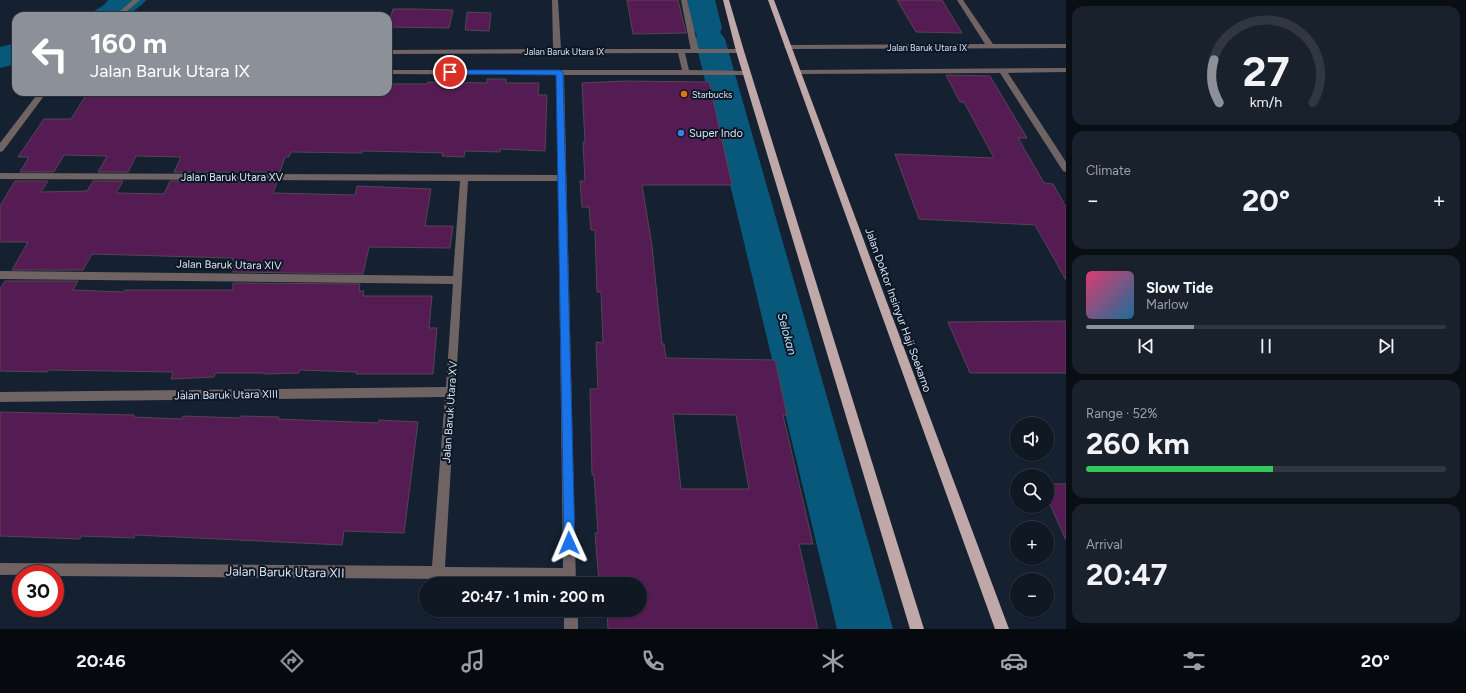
<!DOCTYPE html>
<html lang="en">
<head>
<meta charset="utf-8">
<style>
  body { margin:0; font-family:Figtree,sans-serif; background:#19212c; color:#f1f3f6; height:100vh; display:flex; flex-direction:column; font-size:15px; white-space:nowrap }
  * { box-sizing:border-box; margin:0 }
  p { font-size:13px; color:#9ca0a6 }
  .icon { flex:none; width:22px; height:22px; fill:none; stroke:currentColor; stroke-width:2; stroke-linecap:round; stroke-linejoin:round }
  .map { position:relative; flex:1; overflow:hidden }
  .side { display:flex; flex-direction:column; gap:6px; padding:6px; background:#090d14; width:400px }
  .side>* { flex:none }
  .guide { position:absolute; left:12px; top:12px; width:380px; height:84px; border-radius:12px; box-shadow:0 1px 3px #0004,0 0 0 1px #303741; background:#8c9099; color:#fff; overflow:hidden }
  .controls { position:absolute; left:1010px; top:417px; display:grid; gap:8px }
  .controls a { display:grid; place-items:center; width:44px; height:44px; border-radius:50%; background:#101824; box-shadow:0 1px 3px #0004,0 0 0 1px #303741; font-size:20px }
  .speed { position:absolute; left:12px; top:565px; display:flex; gap:8px; font-size:20px; font-weight:700; text-align:center }
  .speed>* { display:grid; place-content:center; width:52px; height:52px; border-radius:50%; background:#101824; box-shadow:0 1px 3px #0004,0 0 0 1px #303741; line-height:1 }
  .speed .limit { border:6px solid #d22; background:#fff; color:#111 }
  .pin { position:absolute; display:grid; place-items:center; width:34px; height:34px; color:#fff; margin:-17px; border:2px solid #fff; border-radius:50%; box-shadow:0 1px 4px #0007 }
  .me { position:absolute; width:44px; margin:-22px; rotate:359deg; stroke-linejoin:round; filter:drop-shadow(0 0 3px #0008) }
  .turn { display:flex; align-items:center; gap:14px; height:84px; padding:0 12px; font-size:18px }
  .turn .icon { width:52px; height:52px; stroke-width:2.5 }
  .turn b { display:block; font-size:28px; line-height:34px }
  .big { font-size:30px; font-weight:700; line-height:1.1 }
  .side .card { flex:1; display:flex; flex-direction:column; justify-content:center; gap:6px; min-width:0; padding:0 14px; border-radius:12px; background:#19212c }
  .side .dial { align-items:center; gap:0 }
  .dial svg { height:104px; overflow:visible; fill:none; stroke:#303741; stroke-width:7; stroke-linecap:round; text-anchor:middle }
  .dial text { fill:#f1f3f6; stroke:none }
  .song { display:flex; align-items:center; gap:12px }
  .cover { width:48px; height:48px; border-radius:6px; background:linear-gradient(135deg,hsl(340 70% 55%),hsl(200 70% 35%)) }
  .played { height:4px; border-radius:2px; background:linear-gradient(90deg,#8c9099 30%,#303741 30%) }
  .keys { display:flex; justify-content:space-around; direction:ltr }
  .heat { display:flex; justify-content:space-between; align-items:center; font-size:22px; direction:ltr }
  .charge { height:6px; border-radius:3px; background:linear-gradient(90deg,#34c759 52%,#303741 0) }
  .trip { position:absolute; left:419px; top:577px; width:228px; height:40px; border-radius:20px; background:#101824; box-shadow:0 1px 3px #0004,0 0 0 1px #303741; font-weight:700; line-height:40px; text-align:center }
  .dock { display:flex; height:64px; justify-content:space-around; align-items:center; background:#060a0e; color:#9ca0a6 }
  .dock .icon { width:28px; height:28px }
  .dock .current { color:#8c9099 }
  .dock b { font-size:18px; color:#f1f3f6 }
  main { display:flex; flex:1; min-height:0 }
  .map>svg:first-child { display:block }
</style>
</head>
<body>
<main>
<div class="map">
<svg width="1066" height="629" viewBox="0 0 1066 629">
  <rect width="100%" height="100%" fill="#152030"/>
  <g fill="none" stroke-linecap="round" stroke-linejoin="round">
    <g fill="#08587b" fill-rule="evenodd">
      <path d="M 108,0 L 146,0 C 141,7 134,9 129,16 L 90,16 C 95,8 103,8 108,0 Z"/>
      <polygon points="685,0 715,0 722,28 720,32 725,39 893,629 837,629 695,39 697,35 692,28"/>
      <polygon points="16,43 16,64 0,68 0,47"/>
    </g>
  </g>
  <g fill="#541c53" stroke="#564454" fill-rule="evenodd">
    <polygon points="627,0 678,0 686,33 633,34"/>
    <polygon points="897,0 942,0 962,33 916,32"/>
    <polygon points="393,9 414,9 453,10 449,28 388,27"/>
    <polygon points="467,12 491,13 489,31 465,30"/>
    <polygon points="946,75 990,76 1027,138 1018,138 1044,183 1053,184 1066,207 1066,280 1035,225 919,219 895,154 994,158 964,102 960,102"/>
    <polygon points="487,79 506,79 506,83 539,83 538,95 547,95 545,151 500,149 500,152 465,151 464,157 442,156 443,153 411,152 362,151 362,153 291,152 289,157 285,157 280,172 174,172 181,157 136,156 128,172 98,172 107,156 64,155 54,172 20,172 29,157 18,157 44,119 71,119 88,92 388,92 389,84 427,84 428,82 487,83"/>
    <path d="M 625,81 L 709,82 L 732,185 L 642,185 L 652,246 L 662,344 L 664,344 L 666,358 L 775,360 L 787,415 L 783,415 L 813,544 L 799,544 L 818,629 L 608,629 L 607,610 L 640,610 L 640,584 L 606,584 L 606,582 L 599,582 L 595,533 L 598,533 L 594,475 L 592,475 L 590,389 L 598,389 L 596,342 L 603,343 L 601,292 L 597,292 L 595,230 L 591,230 L 589,207 L 582,207 L 580,181 L 585,181 L 583,142 L 585,142 L 582,83 ZM 673,414 L 736,415 L 749,489 L 681,489 Z"/>
    <polygon points="15,181 48,181 41,192 87,191 93,181 123,181 116,193 164,194 170,181 277,182 273,193 355,195 357,186 431,189 425,226 453,226 450,248 369,247 363,274 233,272 233,258 92,254 83,270 12,270 28,242 0,242 0,206"/>
    <polygon points="5,281 78,281 73,290 124,292 125,290 233,290 233,283 360,284 359,291 364,291 363,296 432,296 429,328 437,328 433,374 356,374 357,372 300,370 299,373 264,374 264,373 215,373 214,377 171,379 173,372 48,370 47,372 0,371 0,289"/>
    <polygon points="1066,321 1066,373 970,373 948,322"/>
    <polygon points="0,412 134,415 133,417 182,419 183,416 240,418 241,416 279,417 278,419 379,423 379,420 418,422 404,533 344,531 342,545 135,535 134,538 81,536 80,539 0,536"/>
    <polygon points="1047,484 1066,484 1066,540 1047,498"/>
  </g>
  <g fill="none" stroke-linecap="round" stroke-linejoin="round">
    <polygon fill="#6f6363" fill-rule="evenodd" points="681,0 687,0 699,51 698,53 692,53 691,51"/>
    <g fill="#6f6363" fill-rule="evenodd">
      <polygon points="133,0 140,0 121,16 114,16"/>
      <path d="M 552,0 L 558,0 L 561,49 L 740,49 L 744,51 L 743,53 L 685,53 L 689,70 L 746,71 L 750,73 L 746,75 L 564,75 L 576,584 L 564,584 L 564,580 L 55,576 L 55,574 L 0,575 L 0,563 L 432,566 L 445,397 L 0,402 L 0,392 L 446,387 L 453,284 L 0,279 L 0,271 L 453,276 L 460,181 L 0,179 L 0,173 L 558,175 L 556,75 L 388,74 L 388,70 L 682,70 L 678,53 L 388,54 L 388,50 L 553,49 ZM 468,181 L 558,181 L 563,568 L 445,567 Z"/>
      <polygon points="957,0 963,0 993,44 1066,44 1066,48 788,49 784,47 788,45 985,44"/>
      <polygon points="1066,68 1066,72 1008,73 1066,162 1066,172 1063,171 1000,73 797,74 793,72 797,70"/>
      <polygon points="39,92 47,92 3,151 0,152 0,143"/>
      <rect x="564" y="610" width="14" height="19"/>
    </g>
    <g fill="#c0a7a8" fill-rule="evenodd">
      <polygon points="723,0 729,0 744,51 924,629 910,629 736,51"/>
      <polygon points="768,0 774,0 1009,629 995,629"/>
    </g>
  </g>
  <polygon fill="#1a73e8" stroke="#114b97" points="450,70 560,70 563,72 575,543 573,547 569,548 565,547 564,543 556,75 448,74 447,72"/>
  <circle fill="#e8710a" stroke="#0c1726" stroke-width="1.5" cx="684" cy="94" r="4"/>
  <circle fill="#3f7fe0" stroke="#0c1726" stroke-width="1.5" cx="681" cy="133" r="4"/>
  <g text-anchor="middle" dominant-baseline="central" stroke-width="4" stroke-linejoin="round" paint-order="stroke">
    <g font-size="9" fill="#dae2ed" stroke="#0c1726">
      <text x="927" y="47">Jalan Baruk Utara IX</text>
      <text x="564" y="51">Jalan Baruk Utara IX</text>
    </g>
    <g font-size="9" fill="#dae2ed" stroke="#0c1726" text-anchor="start">
      <text x="692" y="94">Starbucks</text>
    </g>
    <g font-size="11" fill="#dae2ed" stroke="#0c1726" text-anchor="start">
      <text x="689" y="133">Super Indo</text>
    </g>
    <g font-size="11" fill="#dae2ed" stroke="#0c1726">
      <text x="232" y="177">Jalan Baruk Utara XV</text>
      <text transform="translate(229 265) rotate(1)">Jalan Baruk Utara XIV</text>
      <text transform="translate(898 310) rotate(70)">Jalan Doktor Insinyur Haji Soekarno</text>
      <text transform="translate(226 395) rotate(-1)">Jalan Baruk Utara XIII</text>
      <text transform="translate(450 412) rotate(-86)">Jalan Baruk Utara XV</text>
    </g>
    <g font-size="12" font-style="italic" fill="#b8e2fc" stroke="#0c1726">
      <text transform="translate(787 334) rotate(75)">Selokan</text>
    </g>
    <g font-size="13" fill="#dae2ed" stroke="#0c1726">
      <text transform="translate(285 572) rotate(1)">Jalan Baruk Utara XII</text>
    </g>
  </g>
</svg>
<div class="controls">
<a><svg class="icon" aria-label="sound" viewBox="0 0 24 24"><path d="M4 9h4l5-4v14l-5-4H4zM17 9q2 3 0 6"/></svg></a>
<a><svg class="icon" aria-label="search" viewBox="0 0 24 24"><circle cx="10" cy="10" r="6"/><path d="M15 15l6 6"/></svg></a>
<a>+</a>
<a>−</a>
</div>
<div class="speed"><div class="limit">30</div></div>
<div class="pin" style="left:450px;top:72px;background:#d93025"><svg class="icon" aria-label="arrive" viewBox="0 0 24 24"><path d="M6 21V4h12l-3 4 3 4H6"/></svg></div>
<svg class="me" style="left:569px;top:543px" viewBox="-20 -20 40 40"><path d="M0-17L14 15 0 8-14 15z" fill="#1a73e8" stroke="#fff" stroke-width="4"/></svg>
<div class="trip">20:47 · 1 min · 200 m</div>
<div class="guide">
<div class="turn"><svg class="icon" aria-label="left" viewBox="0 0 24 24"><path d="M17 20v-9H6M10 6l-5 5 5 5"/></svg><div><b>160 m</b>Jalan Baruk Utara IX</div></div>
</div>
</div>
<section class="side">
<div class="card dial"><svg viewBox="0 0 100 80">
<path d="M14 69A42 42 0 1 1 86 69"/>
<path d="M14 69A42 42 0 0 1 10 36" stroke="#8c9099"/>
<text x="50" y="56" font-size="32" font-weight="700">27</text>
<text x="50" y="72" font-size="11">km/h</text>
</svg></div>
<div class="card"><p>Climate</p>
<div class="heat"><a>−</a><b class="big">20°</b><a>+</a></div>
</div>
<div class="card">
<div class="song"><i class="cover"></i><div><b>Slow Tide</b><p>Marlow</p></div></div>
<div class="played"></div>
<div class="keys"><svg class="icon" aria-label="previous" viewBox="0 0 24 24"><path d="M18 5L8 12l10 7zM5 5v14"/></svg><svg class="icon" aria-label="pause" viewBox="0 0 24 24"><path d="M8 5v14M16 5v14"/></svg><svg class="icon" aria-label="next" viewBox="0 0 24 24"><path d="M6 5l10 7-10 7zM19 5v14"/></svg></div>
</div>
<div class="card"><p>Range · 52%</p><b class="big">260 km</b><div class="charge"></div></div>
<div class="card"><p>Arrival</p><b class="big">20:47</b></div>
</section>
</main>
<nav class="dock">
<b>20:46</b>
<svg class="icon current" aria-label="directions" viewBox="0 0 24 24"><path d="M12 3l9 9-9 9-9-9zM9 14v-3h6M13 9l2 2-2 2"/></svg>
<svg class="icon" aria-label="music" viewBox="0 0 24 24"><path d="M9 18V5l10-2v13"/><circle cx="6" cy="18" r="3"/><circle cx="16" cy="16" r="3"/></svg>
<svg class="icon" aria-label="phone" viewBox="0 0 24 24"><path d="M5 4h4l2 5-3 2q2 4 5 5l2-3 5 2v4C11 20 4 13 5 4z"/></svg>
<svg class="icon" aria-label="climate" viewBox="0 0 24 24"><path d="M12 3v18M4 7l16 10M4 17L20 7"/></svg>
<svg class="icon" aria-label="car" viewBox="0 0 24 24"><path d="M5 17H2v-5l4-1 3-4h7l3 4 3 1v5h-3M9 17h6M6 11h13"/><circle cx="7" cy="17" r="2"/><circle cx="17" cy="17" r="2"/></svg>
<svg class="icon" aria-label="filters" viewBox="0 0 24 24"><path d="M4 7h16M4 17h16"/><circle cx="9" cy="7" r="2"/><circle cx="15" cy="17" r="2"/></svg>
<b>20°</b>
</nav>
</body>
</html>
